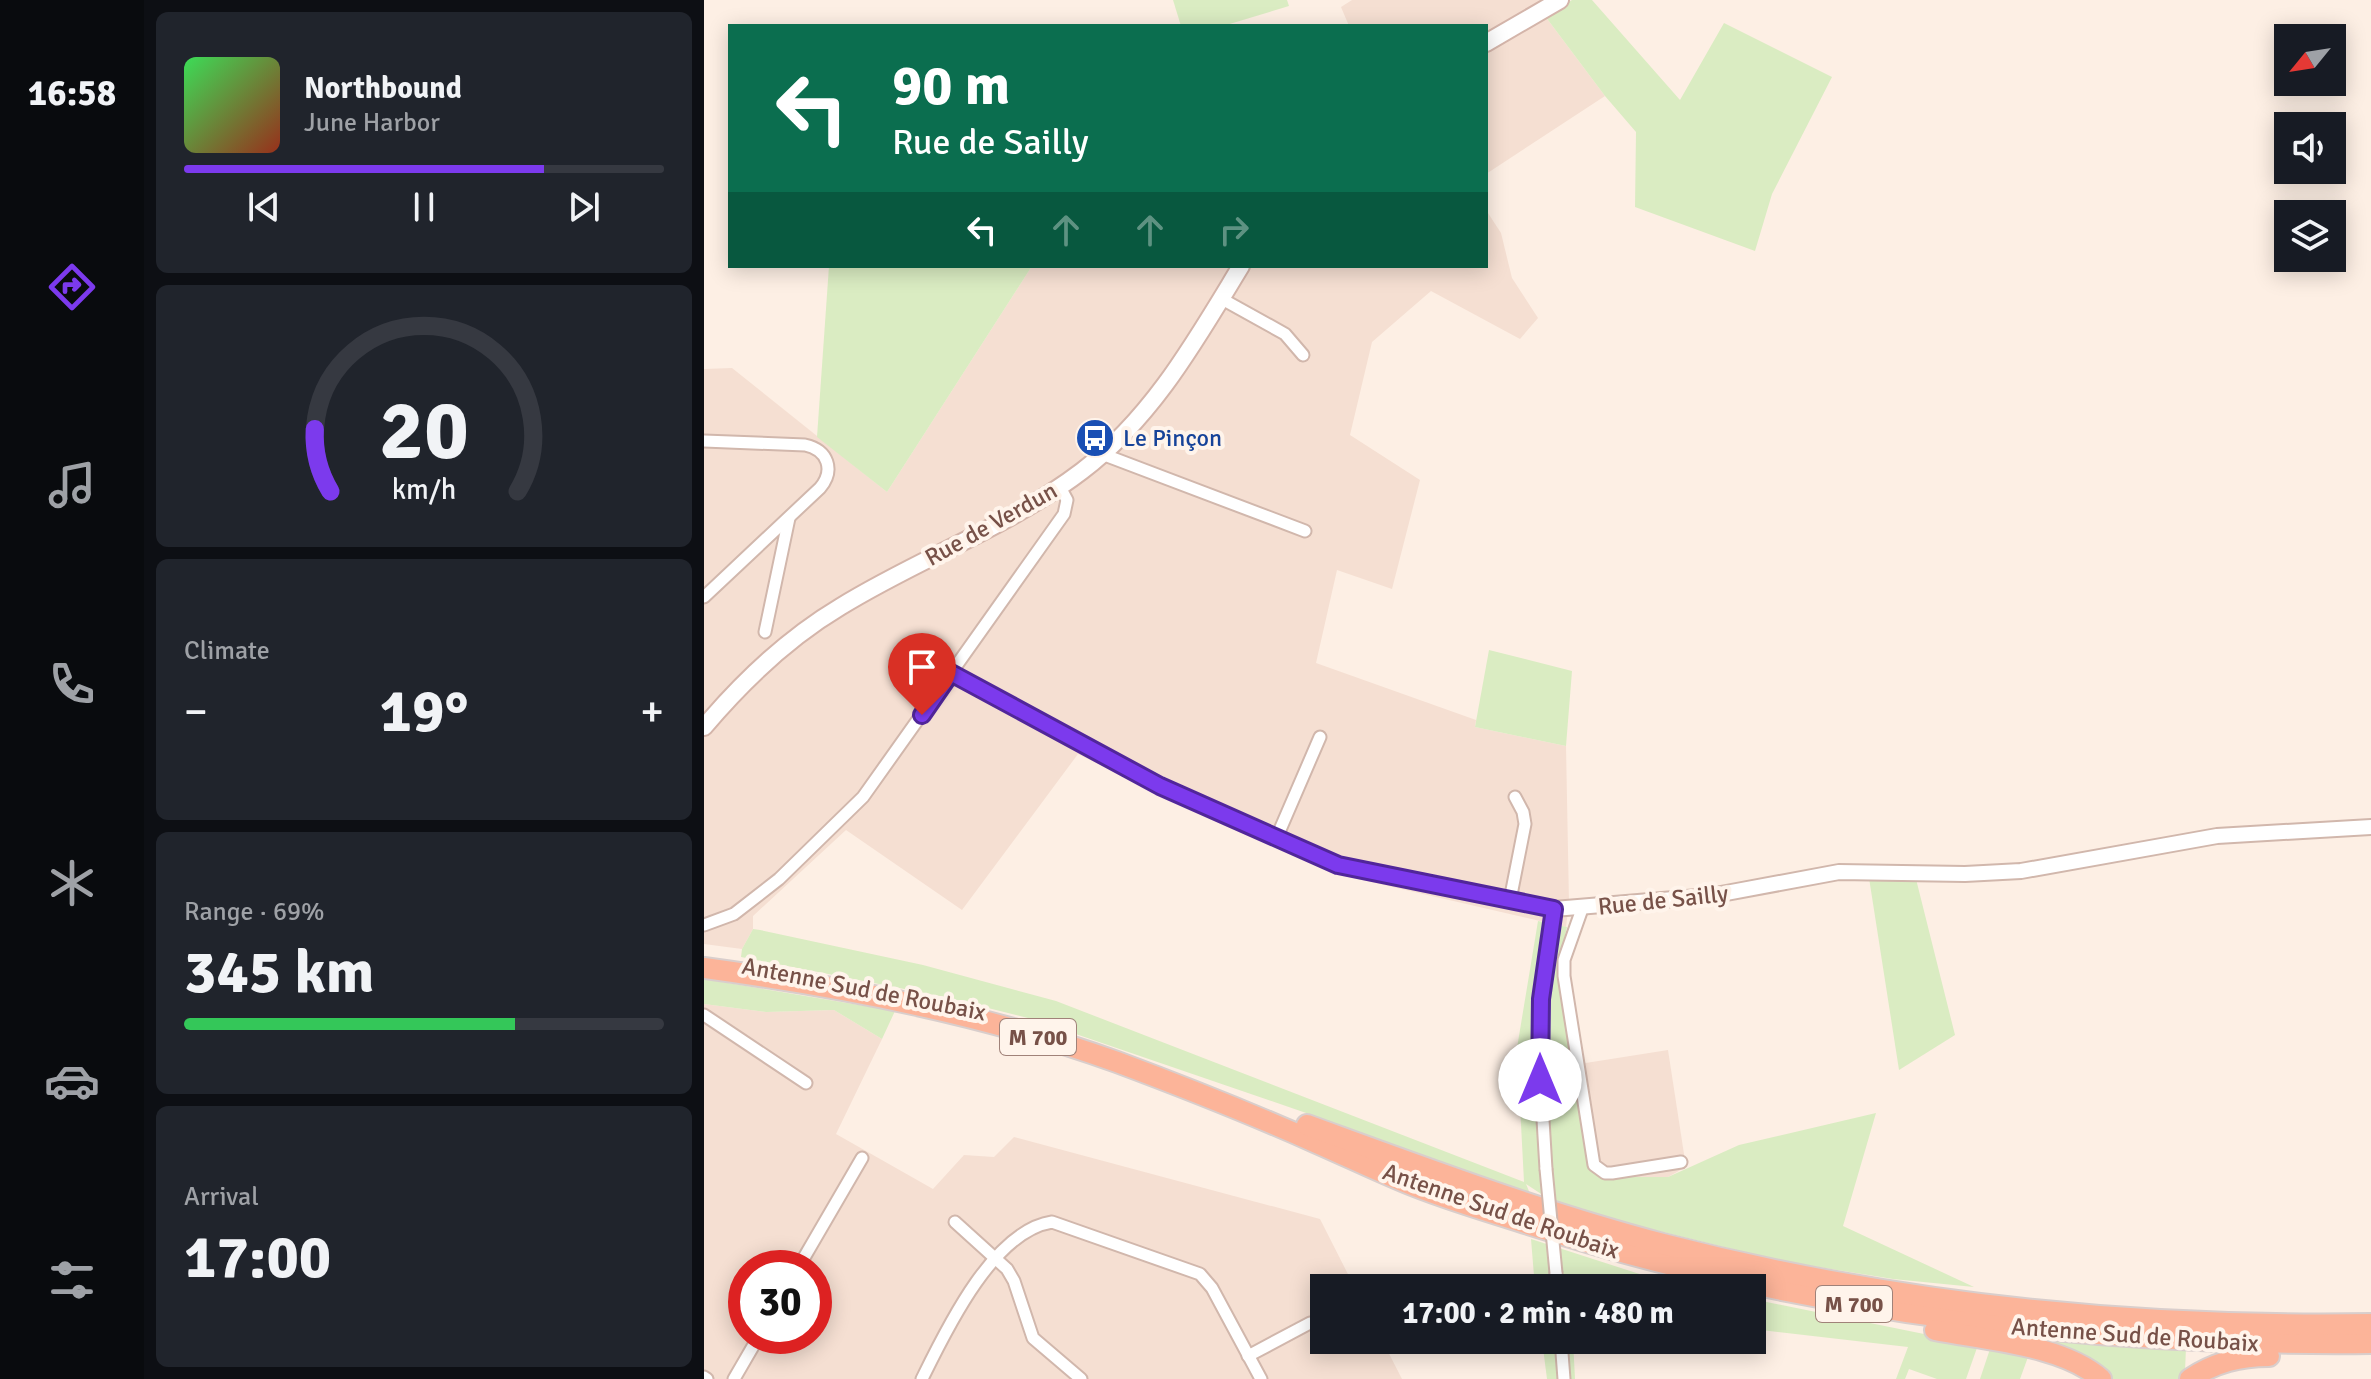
<!DOCTYPE html>
<html lang="en">
<head>
<meta charset="utf-8">
<style>
  body { margin:0; font-family:Signika,sans-serif; background:#20242c; color:#f1f3f6; height:100vh; display:flex; flex-direction:column; font-size:30px; white-space:nowrap }
  * { box-sizing:border-box; margin:0 }
  p { font-size:26px; color:#9ea1a6 }
  .icon { flex:none; width:44px; height:44px; fill:none; stroke:currentColor; stroke-width:2; stroke-linecap:round; stroke-linejoin:round }
  .map { position:relative; flex:1; overflow:hidden }
  .side { display:flex; flex-direction:column; gap:12px; padding:12px; background:#0d0f14; width:560px }
  .side>* { flex:none }
  .hud { position:absolute; left:24px; top:24px; width:760px; height:244px; border-radius:0px; box-shadow:0 4px 20px #0003; background:#0b6e4f; color:#fff; overflow:hidden }
  .needle { width:52px; rotate:240deg }
  .fabs { position:absolute; left:1570px; top:24px; display:grid; gap:16px }
  .fabs a { display:grid; place-items:center; width:72px; height:72px; border-radius:0px; background:#171b24; box-shadow:0 4px 20px #0003; font-size:40px }
  .speed { position:absolute; left:24px; top:1250px; display:flex; gap:16px; font-size:40px; font-weight:700; text-align:center }
  .speed>* { display:grid; place-content:center; width:104px; height:104px; border-radius:50%; background:#171b24; box-shadow:0 4px 20px #0003; line-height:1 }
  .speed .limit { border:12px solid #d22; background:#fff; color:#111 }
  .pin { position:absolute; display:grid; place-items:center; width:68px; height:68px; color:#fff; margin:-82px -34px; border-radius:50% 50% 50% 0; rotate:-45deg; box-shadow:0 0 8px #0007 }
  .pin .icon { rotate:45deg }
  .me { position:absolute; width:88px; margin:-44px; rotate:0deg; stroke-linejoin:round; filter:drop-shadow(0 0 6px #0008) }
  .turn { display:flex; align-items:center; gap:28px; height:168px; padding:0 32px; font-size:36px }
  .turn .icon { width:104px; height:104px; stroke-width:2.5 }
  .turn b { display:block; font-size:56px; line-height:68px }
  .lanes { display:flex; align-items:center; height:76px; padding:0 32px; background:#0003; justify-content:center; gap:40px; direction:ltr }
  .lanes .off { opacity:.35 }
  .big { font-size:60px; font-weight:700; line-height:1.1 }
  .side .widget { flex:1; display:flex; flex-direction:column; justify-content:center; gap:12px; min-width:0; padding:0 28px; border-radius:12px; background:#20242c }
  .side .dial { align-items:center; gap:0 }
  .dial svg { height:208px; overflow:visible; fill:none; stroke:#363941; stroke-width:7; stroke-linecap:round; text-anchor:middle }
  .dial text { fill:#f1f3f6; stroke:none }
  .song { display:flex; align-items:center; gap:24px }
  .cover { width:96px; height:96px; border-radius:12px; background:linear-gradient(135deg,hsl(130 70% 55%),hsl(10 70% 35%)) }
  .played { height:8px; border-radius:4px; background:linear-gradient(90deg,#7c3aed 75%,#363941 75%) }
  .keys { display:flex; justify-content:space-around; direction:ltr }
  .heat { display:flex; justify-content:space-between; align-items:center; font-size:44px; direction:ltr }
  .charge { height:12px; border-radius:6px; background:linear-gradient(90deg,#34c759 69%,#363941 0) }
  .trip { position:absolute; left:606px; top:1274px; width:456px; height:80px; border-radius:0px; background:#171b24; box-shadow:0 4px 20px #0003; font-weight:700; line-height:80px; text-align:center }
  main { display:flex; flex:1; min-height:0 }
  .dock { display:flex; flex-direction:column; width:144px; justify-content:space-around; align-items:center; background:#090b0e; color:#9ea1a6 }
  .dock .icon { width:56px; height:56px }
  .dock .current { color:#7c3aed }
  .dock b { font-size:36px; color:#f1f3f6 }
  .map>svg:first-child { display:block }
</style>
</head>
<body>
<main>
<nav class="dock">
<b>16:58</b>
<svg class="icon current" aria-label="directions" viewBox="0 0 24 24"><path d="M12 3l9 9-9 9-9-9zM9 14v-3h6M13 9l2 2-2 2"/></svg>
<svg class="icon" aria-label="music" viewBox="0 0 24 24"><path d="M9 18V5l10-2v13"/><circle cx="6" cy="18" r="3"/><circle cx="16" cy="16" r="3"/></svg>
<svg class="icon" aria-label="phone" viewBox="0 0 24 24"><path d="M5 4h4l2 5-3 2q2 4 5 5l2-3 5 2v4C11 20 4 13 5 4z"/></svg>
<svg class="icon" aria-label="climate" viewBox="0 0 24 24"><path d="M12 3v18M4 7l16 10M4 17L20 7"/></svg>
<svg class="icon" aria-label="car" viewBox="0 0 24 24"><path d="M5 17H2v-5l4-1 3-4h7l3 4 3 1v5h-3M9 17h6M6 11h13"/><circle cx="7" cy="17" r="2"/><circle cx="17" cy="17" r="2"/></svg>
<svg class="icon" aria-label="filters" viewBox="0 0 24 24"><path d="M4 7h16M4 17h16"/><circle cx="9" cy="7" r="2"/><circle cx="15" cy="17" r="2"/></svg>
</nav>
<section class="side">
<div class="widget">
<div class="song"><i class="cover"></i><div><b>Northbound</b><p>June Harbor</p></div></div>
<div class="played"></div>
<div class="keys"><svg class="icon" aria-label="previous" viewBox="0 0 24 24"><path d="M18 5L8 12l10 7zM5 5v14"/></svg><svg class="icon" aria-label="pause" viewBox="0 0 24 24"><path d="M8 5v14M16 5v14"/></svg><svg class="icon" aria-label="next" viewBox="0 0 24 24"><path d="M6 5l10 7-10 7zM19 5v14"/></svg></div>
</div>
<div class="widget dial"><svg viewBox="0 0 100 80">
<path d="M14 69A42 42 0 1 1 86 69"/>
<path d="M14 69A42 42 0 0 1 8 45" stroke="#7c3aed"/>
<text x="50" y="56" font-size="32" font-weight="700">20</text>
<text x="50" y="72" font-size="11">km/h</text>
</svg></div>
<div class="widget"><p>Climate</p>
<div class="heat"><a>−</a><b class="big">19°</b><a>+</a></div>
</div>
<div class="widget"><p>Range · 69%</p><b class="big">345 km</b><div class="charge"></div></div>
<div class="widget"><p>Arrival</p><b class="big">17:00</b></div>
</section>
<div class="map">
<svg width="1667" height="1379" viewBox="0 0 1667 1379">
  <rect width="100%" height="100%" fill="#fdefe4"/>
  <g fill="#f5dfd2" fill-rule="evenodd">
    <polygon points="648,0 843,0 841,16 901,96 782,174 782,26 645,26 637,7"/>
    <polygon points="782,210 797,233 808,278 834,318 816,339 727,291 668,342 646,435 716,480 688,589 633,570 612,663 772,720 771,727 862,746 865,903 862,927 641,876 521,826 374,754 258,910 142,830 49,916 49,929 38,949 0,944 0,369 28,368 183,492 328,266 782,266"/>
    <path d="M 0,1004 L 62,1012 L 130,1010 L 178,1039 L 132,1134 L 229,1189 L 260,1155 L 290,1157 L 310,1137 L 616,1219 L 651,1288 L 620,1288 L 620,1340 L 678,1340 L 698,1379 L 0,1379 ZM 42,1268 L 110,1268 L 110,1336 L 42,1336 Z"/>
    <polygon points="964,1050 982,1167 964,1177 899,1177 885,1168 869,1065"/>
  </g>
  <g fill="#daecc2">
    <polygon points="469,0 583,0 585,6 519,26 477,26"/>
    <polygon points="868,0 888,0 976,100 1020,23 1128,77 1068,194 1051,251 931,207 932,132 901,96 841,16"/>
    <polygon points="125,266 328,266 183,492 113,437"/>
    <polygon points="785,650 868,671 862,746 771,727"/>
    <polygon points="1165,878 1212,879 1251,1035 1195,1070"/>
    <polygon points="834,921 863,927 853,969 885,1168 899,1177 964,1177 1035,1145 1172,1113 1139,1226 1270,1287 1189,1279 1077,1261 857,1207 822,1184 827,1196 784,1184 605,1114 328,1019 236,996 37,957 38,949 49,929 56,930 219,965 352,1001 820,1182 813,1048"/>
    <polygon points="0,979 191,1011 178,1039 130,1010 62,1012 0,1004"/>
    <polygon points="827,1239 951,1279 993,1288 831,1288"/>
    <polygon points="1048,1299 1274,1345 1262,1379 1233,1379 1205,1369 1201,1379 1192,1379 1204,1347 1048,1329"/>
    <polygon points="1330,1338 1482,1347 1481,1372 1475,1379 1405,1379 1330,1342"/>
    <polygon points="838,1340 869,1340 871,1379 843,1379"/>
    <polygon points="1286,1349 1324,1357 1316,1379 1276,1379"/>
  </g>
  <g fill="none" stroke-linecap="round" stroke-linejoin="round">
    <defs>
      <g id="minor">
        <polyline points="518,299 581,334 599,355"/>
        <path d="M 0,441 L 101,445 C 124,450 131,470 116,488 L 0,597"/>
        <polyline points="398,454 601,531"/>
        <polyline points="61,632 85,518"/>
        <polyline points="572,839 616,737"/>
        <polyline points="806,900 821,824 819,812 811,797"/>
        <polyline points="878,909 860,960 860,976 890,1165 901,1173 908,1173 977,1162"/>
        <polyline points="0,925 30,914 75,879 159,797 360,514 363,500 356,487"/>
        <polyline points="0,1015 102,1083"/>
        <polyline points="842,1169 835,1054 837,999 850,909"/>
        <polyline points="251,1222 303,1269 310,1281 329,1338 377,1379"/>
        <polyline points="94,1268 158,1158"/>
        <polyline points="852,1273 853,1288"/>
        <polyline points="857,1340 860,1379"/>
        <polyline points="544,1356 606,1323"/>
        <polyline points="0,1377 3,1379"/>
        <polyline points="30,1379 55,1336"/>
        <path d="M 218,1379 C 242,1330 289,1231 348,1222 L 496,1274 L 508,1288 L 557,1379"/>
      </g>
      <polyline id="tertiary" points="247,673 456,786 634,865 850,909 1006,896 1135,872 1261,874 1317,871 1513,836 1667,827"/>
      <g id="secondary">
        <polyline points="782,43 856,0"/>
        <path d="M 0,727 C 39,681 84,638 136,607 C 215,558 303,528 378,471 C 449,417 492,340 537,266"/>
      </g>
      <g id="trunk">
        <path d="M 0,968 C 139,987 280,1014 413,1062 C 480,1087 548,1114 613,1143 C 645,1157 676,1172 708,1185 C 743,1199 779,1210 815,1221 C 1091,1311 1377,1346 1667,1343"/>
        <path d="M 603,1125 C 721,1168 838,1212 959,1244 C 1191,1304 1428,1328 1667,1324"/>
        <path d="M 1231,1330 C 1281,1340 1359,1345 1397,1379"/>
        <path d="M 1486,1379 C 1511,1362 1536,1356 1565,1356"/>
      </g>
    </defs>
    <use href="#minor" stroke="#d1b7ac" stroke-width="15"/>
    <use href="#tertiary" stroke="#d1b7ac" stroke-width="18"/>
    <use href="#secondary" stroke="#d4b5aa" stroke-width="20"/>
    <use href="#trunk" stroke="#d9cecc" stroke-width="24"/>
    <use href="#minor" stroke="#fff" stroke-width="11"/>
    <use href="#tertiary" stroke="#fff" stroke-width="14"/>
    <use href="#secondary" stroke="#fff" stroke-width="16"/>
    <use href="#trunk" stroke="#fcb499" stroke-width="20"/>
    <defs>
      <polyline id="minor-bridge" points="842,1169 852,1273"/>
    </defs>
    <use href="#minor-bridge" stroke="#d1b7ac" stroke-width="15" stroke-linecap="butt"/>
    <use href="#minor-bridge" stroke="#fff" stroke-width="11"/>
  </g>
  <g fill="none" stroke-linecap="round" stroke-linejoin="round">
    <defs>
      <polyline id="route" points="218,715 247,673 456,786 634,865 850,909 837,999 836,1080"/>
    </defs>
    <use href="#route" stroke="#51269a" stroke-width="20"/>
    <use href="#route" stroke="#7c3aed" stroke-width="14"/>
  </g>
  <defs>
    <symbol id="bus-disc" viewBox="-11 -11 22 22"><circle r="9.5" fill="#1a4fb4" stroke="#fff4eb"/><path d="M-5-6H5V4H4V6H2V4H-2V6H-4V4H-5ZM-3.5-4V0h7V-4ZM-3.5 1.2v1.5H-2V1.2ZM2 1.2v1.5H3.5V1.2Z" fill="#fff"/></symbol>
  </defs>
  <g fill-rule="evenodd">
    <use href="#bus-disc" x="369" y="416" width="44" height="44"/>
  </g>
  <g text-anchor="middle" dominant-baseline="central" stroke-width="8" stroke-linejoin="round" paint-order="stroke">
    <g fill="#fff4eb" stroke="#a08279" stroke-width="2">
      <rect x="296" y="1019" width="76" height="36" rx="6"/>
      <rect x="1112" y="1286" width="76" height="36" rx="6"/>
    </g>
    <g font-size="22" font-weight="bold" fill="#775148">
      <text x="334" y="1037">M 700</text>
      <text x="1150" y="1304">M 700</text>
    </g>
    <g font-size="24" fill="#164399" stroke="#fff4eb" text-anchor="start">
      <text x="419" y="438">Le Pinçon</text>
    </g>
    <g font-size="24" fill="#775148" stroke="#fff4eb">
      <text transform="translate(287 524) rotate(-29)">Rue de Verdun</text>
      <text transform="translate(959 900) rotate(-6)">Rue de Sailly</text>
      <text transform="translate(160 989) rotate(11)">Antenne Sud de Roubaix</text>
      <text transform="translate(797 1211) rotate(19)">Antenne Sud de Roubaix</text>
      <text transform="translate(1431 1335) rotate(4)">Antenne Sud de Roubaix</text>
    </g>
  </g>
</svg>
<div class="fabs">
<a><svg class="needle" viewBox="-14 -14 28 28"><path d="M0-13l5 13h-10z" fill="#e53935"/><path d="M0 13l5-13h-10z" fill="#9ea1a6"/></svg></a>
<a><svg class="icon" aria-label="sound" viewBox="0 0 24 24"><path d="M4 9h4l5-4v14l-5-4H4zM17 9q2 3 0 6"/></svg></a>
<a><svg class="icon" aria-label="layers" viewBox="0 0 24 24"><path d="M12 4l9 5-9 5-9-5zM3 14l9 5 9-5"/></svg></a>
</div>
<div class="speed"><div class="limit">30</div></div>
<div class="pin" style="left:218px;top:715px;background:#d93025"><svg class="icon" aria-label="arrive" viewBox="0 0 24 24"><path d="M6 21V4h12l-3 4 3 4H6"/></svg></div>
<svg class="me" style="left:836px;top:1080px" viewBox="-20 -20 40 40"><circle r="19" fill="#fff"/><path d="M0-13L10 11 0 6-10 11z" fill="#7c3aed"/></svg>
<div class="trip">17:00 · 2 min · 480 m</div>
<div class="hud">
<div class="turn"><svg class="icon" aria-label="left" viewBox="0 0 24 24"><path d="M17 20v-9H6M10 6l-5 5 5 5"/></svg><div><b>90 m</b>Rue de Sailly</div></div>
<div class="lanes"><svg class="icon" aria-label="left" viewBox="0 0 24 24"><path d="M17 20v-9H6M10 6l-5 5 5 5"/></svg><svg class="icon off" aria-label="ahead" viewBox="0 0 24 24"><path d="M12 20V5M6 11l6-6 6 6"/></svg><svg class="icon off" aria-label="ahead" viewBox="0 0 24 24"><path d="M12 20V5M6 11l6-6 6 6"/></svg><svg class="icon off" aria-label="right" viewBox="0 0 24 24"><path d="M7 20v-9h11M14 6l5 5-5 5"/></svg></div>
</div>
</div>
</main>
</body>
</html>
